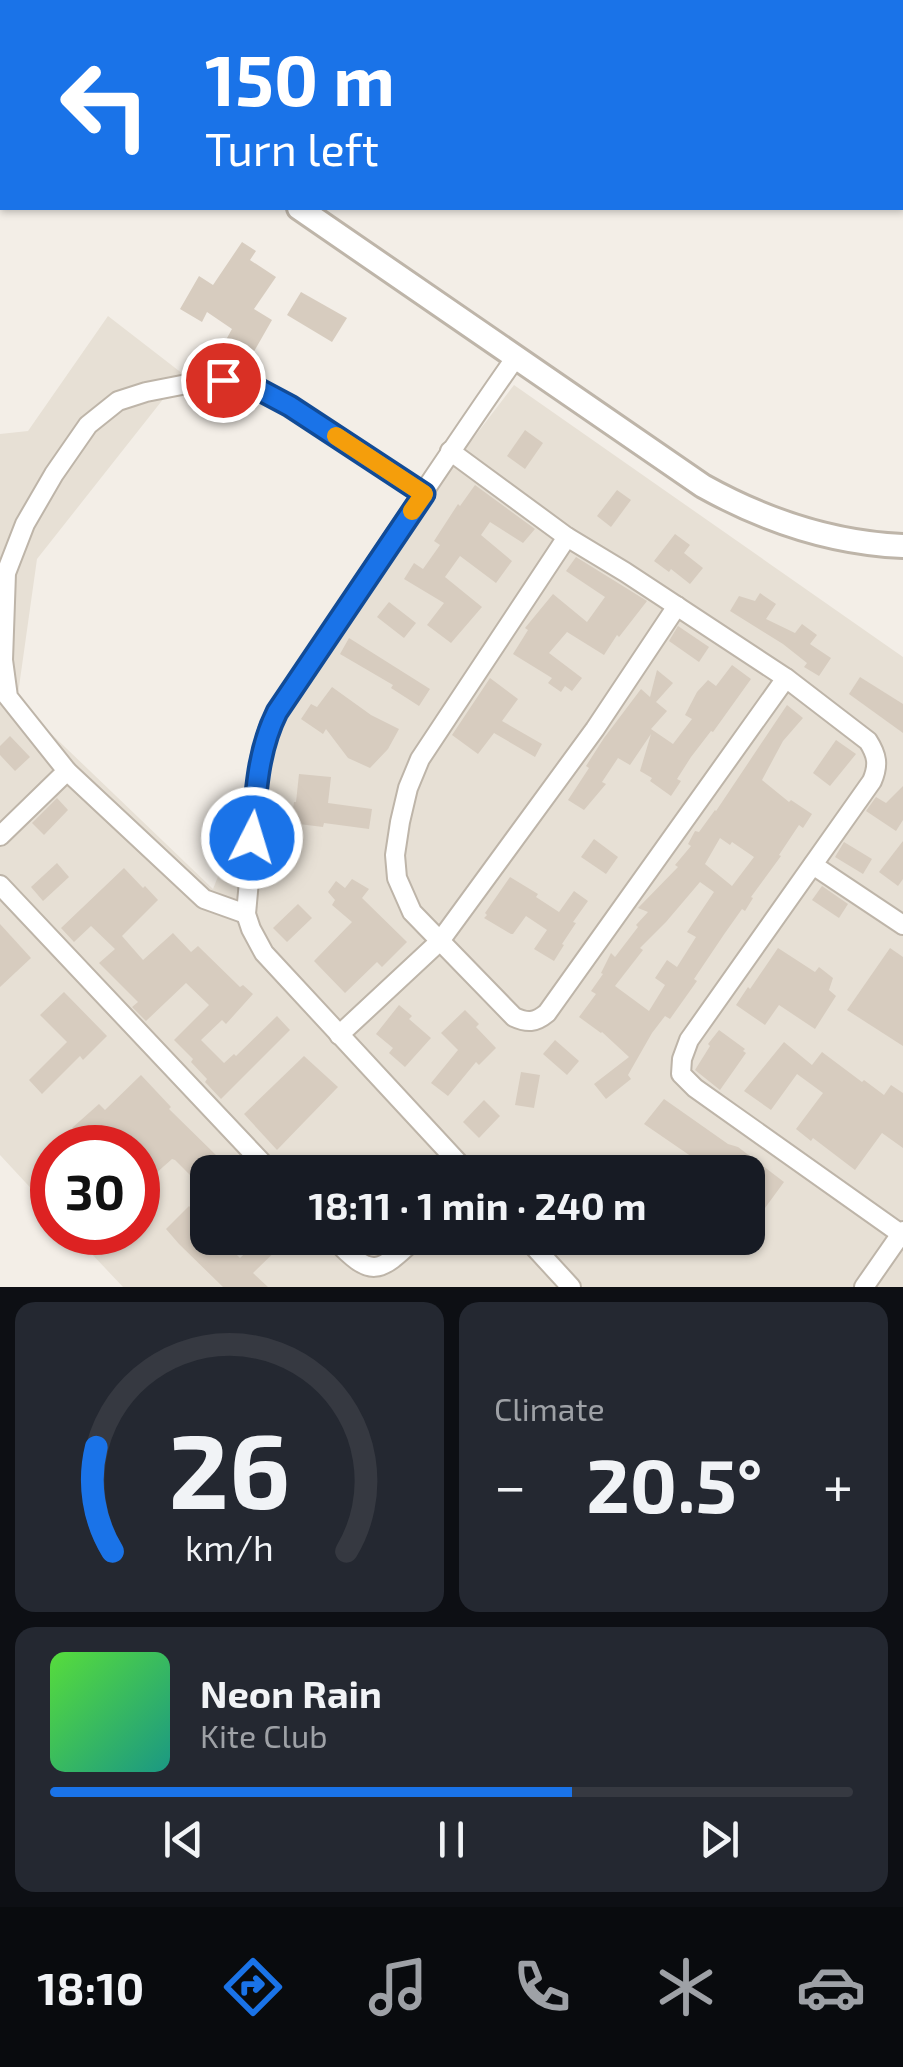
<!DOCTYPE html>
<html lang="en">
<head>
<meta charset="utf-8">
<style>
  body { margin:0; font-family:"Exo 2",sans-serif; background:#242831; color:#f1f3f6; height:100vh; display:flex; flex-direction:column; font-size:38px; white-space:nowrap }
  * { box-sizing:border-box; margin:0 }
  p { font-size:32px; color:#9ea1a6 }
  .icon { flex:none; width:55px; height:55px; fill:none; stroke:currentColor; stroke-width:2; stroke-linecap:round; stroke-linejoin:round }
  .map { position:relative; height:1287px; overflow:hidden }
  .panel { display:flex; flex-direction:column; gap:15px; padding:15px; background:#0d0f14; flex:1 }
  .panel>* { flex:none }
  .hud { position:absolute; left:0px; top:0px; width:905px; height:210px; box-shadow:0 2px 8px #0004; background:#1a73e8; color:#fff; overflow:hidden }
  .speed { position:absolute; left:30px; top:1125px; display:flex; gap:20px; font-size:50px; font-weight:700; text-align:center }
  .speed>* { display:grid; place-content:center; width:130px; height:130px; border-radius:50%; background:#171b24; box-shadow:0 2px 8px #0004; line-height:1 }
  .speed .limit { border:15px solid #d22; background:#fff; color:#111 }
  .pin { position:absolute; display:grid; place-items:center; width:85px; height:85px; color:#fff; margin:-42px; border:5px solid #fff; border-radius:50%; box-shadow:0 2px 10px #0007 }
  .me { position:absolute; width:110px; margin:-55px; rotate:5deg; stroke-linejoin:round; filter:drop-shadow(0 0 8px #0008) }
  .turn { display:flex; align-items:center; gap:35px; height:210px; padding:0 40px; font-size:45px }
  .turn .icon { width:130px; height:130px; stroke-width:2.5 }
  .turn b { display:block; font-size:70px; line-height:85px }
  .big { font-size:75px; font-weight:700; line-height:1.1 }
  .panel .card { flex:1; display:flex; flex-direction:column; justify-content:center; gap:15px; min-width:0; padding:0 35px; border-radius:20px; background:#242831 }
  .panel .dial { align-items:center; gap:0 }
  .dial svg { height:260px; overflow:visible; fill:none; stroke:#363941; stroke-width:7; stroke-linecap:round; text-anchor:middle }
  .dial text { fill:#f1f3f6; stroke:none }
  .song { display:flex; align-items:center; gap:30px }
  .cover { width:120px; height:120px; border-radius:15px; background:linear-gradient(135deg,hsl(110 70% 55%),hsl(170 70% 35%)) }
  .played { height:10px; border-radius:5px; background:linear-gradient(90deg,#1a73e8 65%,#363941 65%) }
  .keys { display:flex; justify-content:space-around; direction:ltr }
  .heat { display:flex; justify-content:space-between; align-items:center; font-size:55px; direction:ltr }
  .panel .tiles { flex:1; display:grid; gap:15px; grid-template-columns:1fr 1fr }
  .card:last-child { grid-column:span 2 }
  .trip { position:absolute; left:190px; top:1155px; width:575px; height:100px; border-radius:20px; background:#171b24; box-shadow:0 2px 8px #0004; font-weight:700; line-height:100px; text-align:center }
  .tab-bar { display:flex; height:160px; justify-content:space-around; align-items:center; background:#090b0e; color:#9ea1a6 }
  .tab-bar .icon { width:70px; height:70px }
  .tab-bar .selected { color:#1a73e8 }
  .tab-bar b { font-size:45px; color:#f1f3f6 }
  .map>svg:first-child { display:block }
</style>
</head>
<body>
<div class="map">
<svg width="903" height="1287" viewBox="0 0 903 1287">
  <rect width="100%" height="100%" fill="#f3eee7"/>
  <path fill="#e7e0d5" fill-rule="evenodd" d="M 108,316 L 183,374 L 37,559 L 17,701 L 213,889 L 304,659 L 514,385 L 903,657 L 903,1287 L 123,1287 L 72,1233 L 138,1232 L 138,1148 L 52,1148 L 52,1211 L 0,1155 L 0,434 L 28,431 ZM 208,1172 L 748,1172 L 748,1238 L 208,1238 Z"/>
  <g fill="#d7ccbf" fill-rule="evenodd">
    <polygon points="242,242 256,251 250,260 276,277 254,309 272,320 248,362 222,347 232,329 207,312 202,322 180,309 199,276 213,285"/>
    <polygon points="301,292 347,318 332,342 287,315"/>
    <polygon points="525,430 543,443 525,469 507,456"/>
    <polygon points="475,485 535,529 523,543 490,522 481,535 512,561 496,583 460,556 445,577 482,607 451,643 427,625 444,603 404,579 414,563 423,569 440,545 434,541 458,504 460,506"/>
    <polygon points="617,490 631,500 611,527 597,516"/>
    <polygon points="675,534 690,545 684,553 703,568 690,584 671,569 669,572 654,561"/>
    <polygon points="576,557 647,601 619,637 617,635 604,655 567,632 549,653 582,678 572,691 565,686 561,692 548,683 552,678 513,654 528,630 525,628 553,594 587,622 605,597 566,571"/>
    <polygon points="760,593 776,604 766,619 795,633 802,624 817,635 810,644 831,658 819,676 804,667 807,663 783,644 730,611 739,596 755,601"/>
    <polygon points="389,602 416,623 404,638 377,617"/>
    <polygon points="678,626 709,647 699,662 669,641"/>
    <polygon points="349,638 430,689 419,706 391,688 393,685 340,654"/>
    <polygon points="732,665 751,679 713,732 711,731 691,757 677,779 681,781 671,796 650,781 652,778 640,771 651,734 630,765 618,758 602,782 606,784 584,810 568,800 589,768 586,766 604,738 641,689 650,697 657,670 673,683 656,702 667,711 651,729 673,744 692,719 685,715 697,692 708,680 716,686"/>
    <polygon points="860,677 903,704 903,733 849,694"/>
    <polygon points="490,678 518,699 502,721 542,744 535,757 494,733 478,754 452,735"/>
    <polygon points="332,687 371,715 399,729 388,749 370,768 348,758 326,729 323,734 301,719 311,704 317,707"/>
    <path d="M 787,705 L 803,718 L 783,741 L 762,780 L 789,802 L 791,800 L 812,814 L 803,828 L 799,825 L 779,855 L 781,856 L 751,897 L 753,898 L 745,911 L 742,909 L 725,933 L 694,979 L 697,981 L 670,1019 L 665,1016 L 652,1033 L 628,1075 L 631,1079 L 606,1099 L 594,1084 L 629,1057 L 602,1032 L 601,1033 L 579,1017 L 596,994 L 591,991 L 603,974 L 601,973 L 611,953 L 615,957 L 638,927 L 636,925 L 648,912 L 638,908 L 678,867 L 675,865 L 691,846 L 688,844 L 695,831 L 699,832 L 715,810 L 716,811 ZM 720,838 L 730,845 L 732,842 L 754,857 L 732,886 L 705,864 ZM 700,882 L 714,892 L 687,932 L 696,937 L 677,967 L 667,960 L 655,978 L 665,985 L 649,1011 L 615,986 L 643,950 L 640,948 L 666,922 Z"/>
    <polygon points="10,736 30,757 15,771 0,755 0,746"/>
    <polygon points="836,740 856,754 830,786 813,773"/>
    <polygon points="299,774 331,777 328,803 372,809 369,829 324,823 323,827 291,823 294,802 296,802"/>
    <polygon points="903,786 903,820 896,831 866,811 876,797 886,803"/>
    <polygon points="57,798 68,810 44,835 32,823"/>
    <polygon points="594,839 618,857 606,874 581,857"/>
    <polygon points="903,841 903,879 898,886 879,872"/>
    <polygon points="844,842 872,859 863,874 835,857"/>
    <polygon points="57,863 69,877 43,901 31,887"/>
    <polygon points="124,868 143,888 145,886 158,900 122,936 143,960 173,933 191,952 198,946 240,987 243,985 253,994 226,1024 222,1020 201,1040 224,1063 234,1054 236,1056 277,1016 290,1030 221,1099 205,1082 207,1079 191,1062 193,1059 174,1040 209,1005 186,983 146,1021 132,1007 138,1002 99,963 115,949 91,926 74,942 61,928"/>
    <polygon points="510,877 538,894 536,897 559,912 574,891 588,901 573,922 576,923 562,944 564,945 554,961 534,949 547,930 526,916 513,934 511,934 484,918 487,915 485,913"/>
    <polygon points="352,879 369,889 362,898 407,942 382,967 377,962 345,993 314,961 352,922 332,905 335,900 328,892 336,881 345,888"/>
    <polygon points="822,886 848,904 839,918 812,900"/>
    <polygon points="298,904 312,918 287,942 273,928"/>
    <polygon points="0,924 31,958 0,987"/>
    <polygon points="778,948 815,972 819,967 833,978 829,990 836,996 815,1029 779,1005 765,1025 736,1005 748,987 750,989"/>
    <polygon points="890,948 903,957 903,1046 847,1010"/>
    <polygon points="64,992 107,1036 83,1060 80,1056 42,1094 29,1080 67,1042 40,1015"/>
    <polygon points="399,1005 412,1016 409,1019 431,1038 405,1067 389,1053 393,1048 376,1034"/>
    <polygon points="465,1010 479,1024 476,1027 496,1048 479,1065 476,1062 448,1096 431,1083 458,1050 441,1033"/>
    <polygon points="719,1030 745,1049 743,1051 746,1053 720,1090 695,1070 710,1046 708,1044"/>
    <polygon points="555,1040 579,1061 567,1075 543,1054"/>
    <polygon points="784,1042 812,1065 822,1052 862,1082 864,1080 884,1095 891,1085 903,1093 903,1148 882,1133 855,1170 813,1138 811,1141 796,1129 823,1093 797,1074 771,1110 744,1091"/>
    <polygon points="304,1056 338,1087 277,1150 244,1114"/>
    <polygon points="521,1072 540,1075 534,1108 515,1105"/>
    <polygon points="141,1075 171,1107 169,1109 218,1157 195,1180 175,1160 172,1159 138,1189 138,1148 90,1148 72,1128 99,1104 105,1110"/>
    <polygon points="664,1099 728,1144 738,1147 784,1182 765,1208 748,1194 748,1172 714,1172 644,1124"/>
    <polygon points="484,1100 500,1116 479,1138 463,1122"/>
    <polygon points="189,1206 208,1225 208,1238 220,1238 240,1258 261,1238 289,1238 253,1273 268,1287 223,1287 179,1244 166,1229"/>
  </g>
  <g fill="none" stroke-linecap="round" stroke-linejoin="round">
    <defs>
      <g id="minor">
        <path d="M 450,451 L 567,537 L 625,572 L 786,678 L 868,741 C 877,755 879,765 872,781 L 689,1040 L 682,1059 L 681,1074 L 695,1088 L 901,1234"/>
        <path d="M 567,537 L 420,759 L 408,788 L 400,822 L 395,855 L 397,878 L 412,912 L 514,1017 C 527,1023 535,1023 547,1013 L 786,678"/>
        <polyline points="0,836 67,771"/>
        <polyline points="813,865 903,925"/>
        <polyline points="0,885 271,1172"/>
        <polyline points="246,914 204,899 67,771 8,697 3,660 6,573 25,524 54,474 88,425 118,401 146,392 192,383 223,381 258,389 290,406 424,494"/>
        <polyline points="339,1035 440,941 595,729 677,606"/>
        <path d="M 467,1172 L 264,953 L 251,929 L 246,914 L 260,759 L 268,730 L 277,712 C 356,594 434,474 516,357"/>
        <path d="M 333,1238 C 372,1279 378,1274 416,1238"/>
        <polyline points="526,1238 571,1287"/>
        <polyline points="864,1287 903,1231"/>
      </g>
      <g id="tertiary">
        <polyline points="0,3 2,5"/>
        <path d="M 299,208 L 703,486 C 766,521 831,543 903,546"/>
      </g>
    </defs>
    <use href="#minor" stroke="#beb5a9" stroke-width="22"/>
    <use href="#tertiary" stroke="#beb5a9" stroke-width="28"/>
    <use href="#minor" stroke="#fff" stroke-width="18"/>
    <use href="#tertiary" stroke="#fff" stroke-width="22"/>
  </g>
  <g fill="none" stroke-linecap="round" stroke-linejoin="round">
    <defs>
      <path id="route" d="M 223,380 L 258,389 L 290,406 L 424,494 L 277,712 C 257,752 256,795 252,838"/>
    </defs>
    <use href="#route" stroke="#114b97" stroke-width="25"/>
    <use href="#route" stroke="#1a73e8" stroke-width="18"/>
    <polyline stroke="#f59e0b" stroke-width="18" points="336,436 424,494 412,511"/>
  </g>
</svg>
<div class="speed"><div class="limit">30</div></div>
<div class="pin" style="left:223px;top:380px;background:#d93025"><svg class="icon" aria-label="arrive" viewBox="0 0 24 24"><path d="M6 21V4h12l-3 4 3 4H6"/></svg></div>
<svg class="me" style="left:252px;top:838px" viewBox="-20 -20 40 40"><circle r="17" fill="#1a73e8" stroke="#fff" stroke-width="3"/><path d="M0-11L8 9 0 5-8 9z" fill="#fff"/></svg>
<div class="trip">18:11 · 1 min · 240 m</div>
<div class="hud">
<div class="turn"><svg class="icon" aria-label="left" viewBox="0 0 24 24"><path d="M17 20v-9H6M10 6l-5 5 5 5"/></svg><div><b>150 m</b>Turn left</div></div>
</div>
</div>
<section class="panel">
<div class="tiles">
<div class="card dial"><svg viewBox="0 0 100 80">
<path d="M14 69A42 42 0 1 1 86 69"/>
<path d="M14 69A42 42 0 0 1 9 37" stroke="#1a73e8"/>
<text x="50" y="56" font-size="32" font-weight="700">26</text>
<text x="50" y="72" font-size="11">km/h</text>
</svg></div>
<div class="card"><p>Climate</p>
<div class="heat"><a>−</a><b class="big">20.5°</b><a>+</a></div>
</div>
<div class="card">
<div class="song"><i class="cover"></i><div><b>Neon Rain</b><p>Kite Club</p></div></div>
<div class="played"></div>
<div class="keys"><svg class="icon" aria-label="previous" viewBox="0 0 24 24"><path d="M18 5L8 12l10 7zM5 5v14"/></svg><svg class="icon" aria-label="pause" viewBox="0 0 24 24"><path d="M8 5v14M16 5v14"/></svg><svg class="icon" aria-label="next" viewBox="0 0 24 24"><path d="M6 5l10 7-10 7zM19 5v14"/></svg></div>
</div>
</div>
</section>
<nav class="tab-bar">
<b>18:10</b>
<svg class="icon selected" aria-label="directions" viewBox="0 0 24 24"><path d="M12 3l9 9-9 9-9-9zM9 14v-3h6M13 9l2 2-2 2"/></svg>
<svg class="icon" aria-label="music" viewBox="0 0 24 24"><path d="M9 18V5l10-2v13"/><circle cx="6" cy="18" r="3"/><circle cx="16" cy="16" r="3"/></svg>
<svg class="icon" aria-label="phone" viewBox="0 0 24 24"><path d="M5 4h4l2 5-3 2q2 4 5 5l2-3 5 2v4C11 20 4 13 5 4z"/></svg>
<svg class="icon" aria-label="climate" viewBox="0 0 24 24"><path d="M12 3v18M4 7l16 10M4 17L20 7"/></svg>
<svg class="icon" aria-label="car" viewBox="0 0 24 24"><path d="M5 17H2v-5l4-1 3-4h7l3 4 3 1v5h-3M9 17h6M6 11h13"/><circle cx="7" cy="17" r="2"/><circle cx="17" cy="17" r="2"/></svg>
</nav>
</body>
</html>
